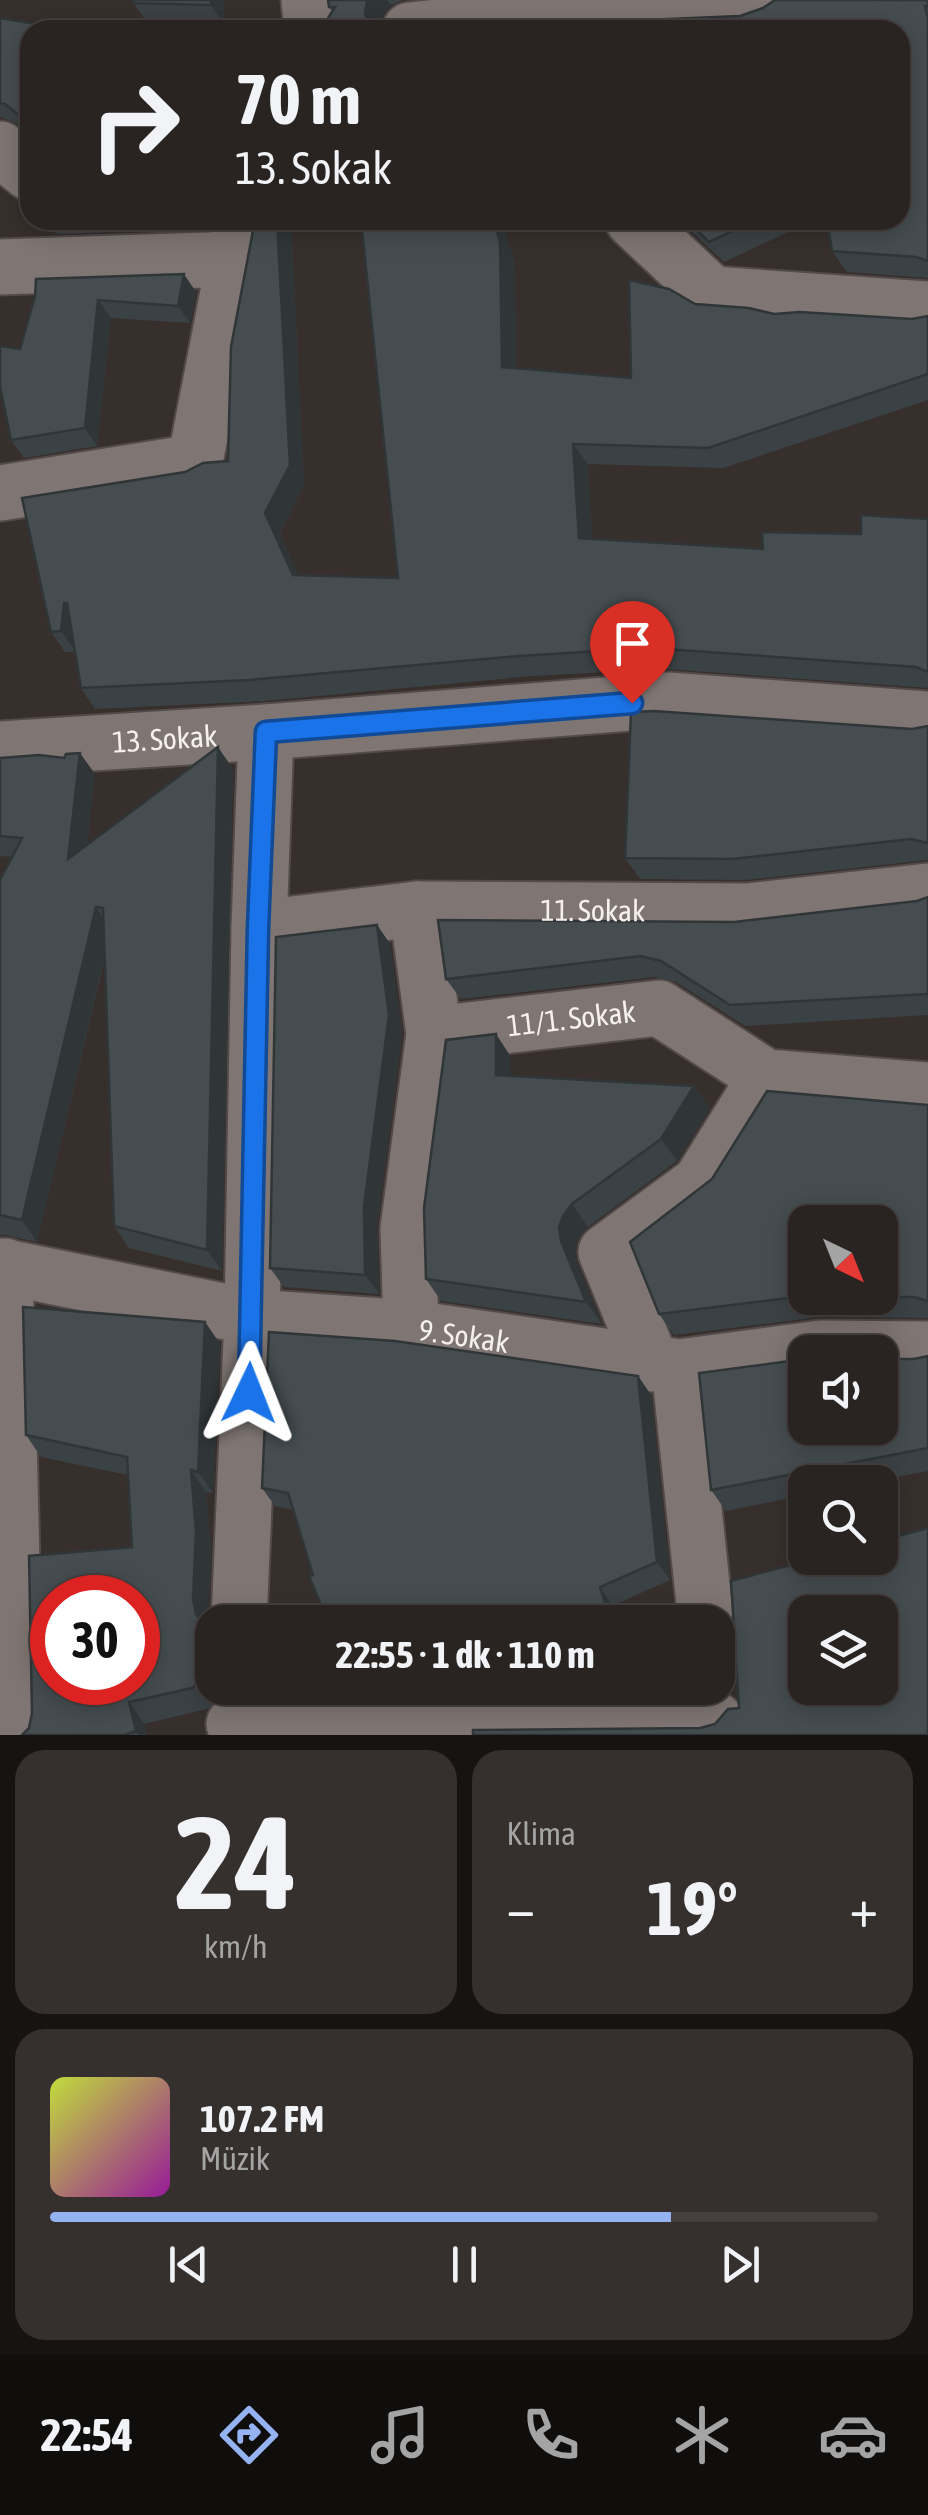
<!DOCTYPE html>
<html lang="tr">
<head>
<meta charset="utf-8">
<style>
  body { margin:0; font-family:"Asap Condensed",sans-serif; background:#352f2e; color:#f1f3f6; height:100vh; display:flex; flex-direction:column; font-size:38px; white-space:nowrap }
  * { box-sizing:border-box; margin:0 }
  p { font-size:32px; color:#a5a4a5 }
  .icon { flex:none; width:55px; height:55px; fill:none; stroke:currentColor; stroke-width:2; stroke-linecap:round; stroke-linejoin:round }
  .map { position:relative; height:1735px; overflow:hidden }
  .panel { display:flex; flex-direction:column; gap:15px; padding:15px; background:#171312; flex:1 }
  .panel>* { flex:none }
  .top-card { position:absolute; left:20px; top:20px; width:890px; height:210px; border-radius:30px; box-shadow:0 5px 25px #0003,0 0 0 2px #45403f; background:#292321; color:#f1f3f6; overflow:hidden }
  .needle { width:65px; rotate:137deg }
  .buttons { position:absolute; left:788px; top:1205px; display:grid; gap:20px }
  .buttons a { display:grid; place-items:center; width:110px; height:110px; border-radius:20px; background:#292321; box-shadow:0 5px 25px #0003,0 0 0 2px #45403f; font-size:50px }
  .speed { position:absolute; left:30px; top:1575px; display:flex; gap:20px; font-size:50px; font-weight:700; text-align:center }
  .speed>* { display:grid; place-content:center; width:130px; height:130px; border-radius:50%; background:#292321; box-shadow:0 5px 25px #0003,0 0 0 2px #45403f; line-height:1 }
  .speed .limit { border:15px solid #d22; background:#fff; color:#111 }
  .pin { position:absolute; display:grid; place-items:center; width:85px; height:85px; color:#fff; margin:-102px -42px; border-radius:50% 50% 50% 0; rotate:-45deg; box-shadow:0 0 10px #0007 }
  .pin .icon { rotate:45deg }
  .me { position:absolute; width:110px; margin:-55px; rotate:2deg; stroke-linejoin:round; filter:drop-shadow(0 0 8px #0008) }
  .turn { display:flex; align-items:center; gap:35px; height:210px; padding:0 50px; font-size:45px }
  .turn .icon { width:130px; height:130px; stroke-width:2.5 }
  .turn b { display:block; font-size:70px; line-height:85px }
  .big { font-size:75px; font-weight:700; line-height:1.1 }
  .panel .card { flex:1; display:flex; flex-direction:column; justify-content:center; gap:15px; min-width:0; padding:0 35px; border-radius:30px; background:#352f2e }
  .panel .dial { align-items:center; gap:0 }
  .dial b { font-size:130px; line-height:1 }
  .song { display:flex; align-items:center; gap:30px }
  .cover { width:120px; height:120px; border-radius:15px; background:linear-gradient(135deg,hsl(70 70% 55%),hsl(300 70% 35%)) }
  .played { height:10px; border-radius:5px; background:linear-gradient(90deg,#95b2f1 75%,#45403f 75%) }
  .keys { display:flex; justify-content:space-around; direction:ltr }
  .heat { display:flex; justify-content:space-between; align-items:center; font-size:55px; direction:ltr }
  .panel .tiles { flex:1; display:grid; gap:15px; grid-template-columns:1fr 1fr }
  .card:last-child { grid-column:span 2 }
  .trip { position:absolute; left:195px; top:1605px; width:540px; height:100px; border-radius:30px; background:#292321; box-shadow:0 5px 25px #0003,0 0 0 2px #45403f; font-weight:700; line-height:100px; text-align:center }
  .tab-bar { display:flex; height:160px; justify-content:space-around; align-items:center; background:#100e0d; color:#a5a4a5 }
  .tab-bar .icon { width:70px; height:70px }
  .tab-bar .current { color:#95b2f1 }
  .tab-bar b { font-size:45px; color:#f1f3f6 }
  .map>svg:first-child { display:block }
</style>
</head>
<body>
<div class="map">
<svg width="928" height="1735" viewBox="0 0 928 1735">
  <rect width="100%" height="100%" fill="#372f2c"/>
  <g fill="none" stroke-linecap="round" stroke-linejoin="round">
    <defs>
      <g id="street">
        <polyline points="309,0 312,30"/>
        <polyline points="410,30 559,14 753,5 766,0"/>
        <polyline points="0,149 30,173"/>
        <polyline points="633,220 712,294 928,309"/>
        <polyline points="0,267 235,259"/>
        <polyline points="0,493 195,462 242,220"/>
        <path id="s1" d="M 0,749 L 266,732 L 668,700 L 928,719"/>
        <path id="s2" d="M 259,928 L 417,909 L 748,911 L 928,891"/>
        <path id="s3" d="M 434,1034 L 659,1008 L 766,1077 L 928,1090"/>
        <path id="s4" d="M 0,1266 L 252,1317 L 411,1328 L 679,1367 L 821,1348 L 928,1349"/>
        <polyline points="5,1266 16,1735"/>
        <polyline points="411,1328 408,1229 434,1034 417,909"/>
        <polyline points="652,1364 606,1252 700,1183 766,1077"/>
        <polyline points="679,1367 706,1622"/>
        <polyline points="239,1622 252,1317 259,928 266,732"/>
        <polyline points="234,1724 716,1720"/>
      </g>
    </defs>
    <use href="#street" stroke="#524b49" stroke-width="59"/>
    <use href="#street" stroke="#7f7673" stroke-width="55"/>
  </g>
  <g fill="#3b4245" fill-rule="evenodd">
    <polygon points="224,0 224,24 147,22 133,3"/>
    <polygon points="328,0 404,0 391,5 382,17 380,30 323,30 332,11 329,7"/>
    <polygon points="928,0 928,278 847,272 832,251 900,220 740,16 763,8"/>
    <polygon points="0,18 30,30 30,133 20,125 0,117"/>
    <polygon points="47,220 211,220 208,229 57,234"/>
    <polygon points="255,220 291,220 304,485 280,534 298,575 398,578 515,263 516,368 631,378 695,304 774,314 912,319 928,316 928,400 723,468 588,464 592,539 763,549 861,534 928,519 928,688 666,669 533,676 264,701 95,709 81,688 75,652 65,652 51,632 22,498 185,472 228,461"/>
    <polygon points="679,220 814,220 724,262"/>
    <polygon points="196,292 190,323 111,318 97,446 24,458 11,440 20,349 35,296"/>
    <polygon points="928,726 928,860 746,880 640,879 625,858 912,729"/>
    <polygon points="0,758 95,774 87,845 233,769 222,1271 129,1248 114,1226 105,957 37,1242 5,1235 0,1235 0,880 12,857 0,856"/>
    <polygon points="928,897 928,1015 745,1026 676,982 655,977 461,999 446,979 734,922 917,901"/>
    <polygon points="377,925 390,944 402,1034 377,1225 379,1294 284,1287 270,1268"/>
    <polygon points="511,1057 511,1076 710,1108 677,1161 588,1227 578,1238 575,1250 577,1263 602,1324 441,1301 426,1279"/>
    <path d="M 928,1105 L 928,1318 L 821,1317 L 674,1335 L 659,1314 ZM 805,1222 L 880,1222 L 880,1298 L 805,1298 Z"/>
    <polygon points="205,1322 220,1344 213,1493 206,1492 211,1553 208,1621 212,1636 212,1688 220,1688 221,1696 207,1709 144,1724 147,1735 22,1735 29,1728 132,1547 128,1475 41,1457 26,1435"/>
    <polygon points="928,1356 928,1471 871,1482 805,1482 805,1495 726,1511 711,1490 914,1359"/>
    <polygon points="638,1376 651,1395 670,1580 612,1606 618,1622 328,1622 293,1510 275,1506 262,1488"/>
  </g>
  <g fill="#303638">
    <polygon points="211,0 224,0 224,24 211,5"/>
    <polygon points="367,0 387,0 391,5 382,17 380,30 372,30 365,14"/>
    <polygon points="202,220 211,220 208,229"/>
    <polygon points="277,220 291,220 304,485 280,534 308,595 293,575 265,513"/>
    <polygon points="494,220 502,220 515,263 516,388 502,367"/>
    <polygon points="184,274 196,292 190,323 178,306"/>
    <polygon points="98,300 111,318 97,446 85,428"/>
    <polygon points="573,444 588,464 593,559 579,538"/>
    <polygon points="64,603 78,624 76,652 61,631"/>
    <polygon points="218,747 233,769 222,1271 207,1250"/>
    <polygon points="80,753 95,774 83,881 68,859"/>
    <polygon points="96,907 111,929 37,1242 22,1220"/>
    <polygon points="377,925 390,944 402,1034 377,1225 379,1294 365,1275 364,1206"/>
    <polygon points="496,1034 511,1057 511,1097 496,1075"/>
    <polygon points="694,1086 710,1108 677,1161 661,1139"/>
    <polygon points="572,1204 588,1227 578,1238 575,1250 577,1263 602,1324 586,1302 561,1241 559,1227 563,1216"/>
    <polygon points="205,1322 220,1344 213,1493 198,1472"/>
    <polygon points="638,1376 651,1395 670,1580 657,1562"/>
    <polygon points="191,1470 206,1492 211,1553 208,1621 212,1636 212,1684 206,1675 193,1599"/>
    <polygon points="600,1587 612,1606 618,1622 611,1622"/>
    <polygon points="129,1702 144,1724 147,1735 139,1735 136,1731"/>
  </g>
  <g fill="#454d50" stroke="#303638" stroke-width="2.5" fill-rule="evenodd">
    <polygon points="133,0 211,0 211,5 133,3"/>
    <polygon points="328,0 367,0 365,14 373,30 323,30 323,26 335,7 329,7"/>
    <polygon points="775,0 928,0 928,6 925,6 928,18 928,261 916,257 832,251 827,220 900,220 900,30 495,30 547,24 740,16 763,8"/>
    <polygon points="0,18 71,30 30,30 30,124 5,104 0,103"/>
    <polygon points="255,220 277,220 290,465 265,513 293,575 398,578 361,220 494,220 500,243 502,367 631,378 629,280 669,289 695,304 749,308 774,314 800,312 912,319 928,316 928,374 708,448 573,444 579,538 763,549 762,532 861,534 861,515 928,519 928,672 916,667 651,648 518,656 249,680 81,688 67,603 64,603 61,631 51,632 22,498 185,472 203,463 228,461 231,347"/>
    <polygon points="686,220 756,220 709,242"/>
    <polygon points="184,274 178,306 98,300 85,428 11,440 0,386 0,346 20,349 35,296 36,279"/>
    <polygon points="654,711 912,729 928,726 928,843 911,839 732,859 625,858 631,712"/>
    <polygon points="218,747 207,1250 114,1226 103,908 96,907 22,1220 0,1215 0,880 22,838 0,836 0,758 39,755 64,758 66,754 80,753 68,859"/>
    <polygon points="928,897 928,994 730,1005 661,961 641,956 446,979 438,920 734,922 917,901"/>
    <polygon points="377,925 389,1015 364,1206 365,1275 270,1268 276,937"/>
    <polygon points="496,1034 496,1075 694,1086 661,1139 572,1204 563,1216 559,1227 561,1241 586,1302 426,1279 424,1208 446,1040"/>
    <polygon points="767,1091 928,1105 928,1301 914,1297 880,1297 880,1222 805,1222 805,1296 659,1314 630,1242 712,1179"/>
    <path d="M 23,1307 L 205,1322 L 198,1472 L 191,1470 L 196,1532 L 193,1599 L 196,1614 L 202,1622 L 206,1675 L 192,1688 L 129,1702 L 136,1731 L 125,1735 L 22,1735 L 29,1728 L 32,1713 L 29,1556 L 132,1547 L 127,1457 L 26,1435 ZM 52,1598 L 138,1598 L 138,1682 L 52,1682 Z"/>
    <polygon points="269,1332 395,1341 638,1376 657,1562 600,1587 611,1622 476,1622 476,1612 447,1622 328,1622 309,1576 313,1575 288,1493 262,1488"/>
    <polygon points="928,1356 928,1448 711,1490 699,1373 805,1359 805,1428 880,1428 880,1359 914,1359"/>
    <path d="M 928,1528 L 928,1735 L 473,1735 L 473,1730 L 700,1728 L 715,1724 L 728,1709 L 739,1708 L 731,1581 L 818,1558 L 880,1558 L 880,1541 ZM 805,1612 L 880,1612 L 880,1688 L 805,1688 Z"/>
  </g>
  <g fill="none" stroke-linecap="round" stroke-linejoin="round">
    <defs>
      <polyline id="route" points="249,1393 258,928 266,732 632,703"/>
    </defs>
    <use href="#route" stroke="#114b97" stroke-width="25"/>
    <use href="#route" stroke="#1a73e8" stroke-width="18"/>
  </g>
  <g text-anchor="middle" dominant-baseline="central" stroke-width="10" stroke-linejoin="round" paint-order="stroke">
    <g font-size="30" fill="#f6f1ef" stroke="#2d2523">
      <text stroke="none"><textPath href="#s1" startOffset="165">13. Sokak</textPath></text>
      <text stroke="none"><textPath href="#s2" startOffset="335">11. Sokak</textPath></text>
      <text stroke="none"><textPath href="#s3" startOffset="138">11/1. Sokak</textPath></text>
      <text stroke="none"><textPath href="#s4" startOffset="470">9. Sokak</textPath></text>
    </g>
  </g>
</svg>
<div class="buttons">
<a><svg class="needle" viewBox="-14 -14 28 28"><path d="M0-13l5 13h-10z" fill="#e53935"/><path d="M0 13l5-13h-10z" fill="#a5a4a5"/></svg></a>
<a><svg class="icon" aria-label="sound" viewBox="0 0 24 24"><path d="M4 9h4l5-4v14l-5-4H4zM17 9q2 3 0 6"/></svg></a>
<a><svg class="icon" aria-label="search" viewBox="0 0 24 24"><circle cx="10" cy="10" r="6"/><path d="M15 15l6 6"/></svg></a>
<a><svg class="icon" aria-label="layers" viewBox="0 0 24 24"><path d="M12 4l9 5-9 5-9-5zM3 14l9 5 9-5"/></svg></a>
</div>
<div class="speed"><div class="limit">30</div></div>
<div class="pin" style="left:632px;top:703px;background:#d93025"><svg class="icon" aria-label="arrive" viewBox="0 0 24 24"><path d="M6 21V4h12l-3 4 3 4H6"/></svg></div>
<svg class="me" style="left:249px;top:1393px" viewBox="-20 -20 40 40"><path d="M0-17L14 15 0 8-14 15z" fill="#1a73e8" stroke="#fff" stroke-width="4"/></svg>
<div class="trip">22:55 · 1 dk · 110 m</div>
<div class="top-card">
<div class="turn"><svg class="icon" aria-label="right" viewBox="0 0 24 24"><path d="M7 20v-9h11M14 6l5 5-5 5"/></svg><div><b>70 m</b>13. Sokak</div></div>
</div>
</div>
<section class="panel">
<div class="tiles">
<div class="card dial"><b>24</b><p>km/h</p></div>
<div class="card"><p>Klima</p>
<div class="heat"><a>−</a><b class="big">19°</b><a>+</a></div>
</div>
<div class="card">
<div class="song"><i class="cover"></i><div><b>107.2 FM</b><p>Müzik</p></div></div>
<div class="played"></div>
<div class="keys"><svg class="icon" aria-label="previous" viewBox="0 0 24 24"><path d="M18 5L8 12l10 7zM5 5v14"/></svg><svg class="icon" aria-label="pause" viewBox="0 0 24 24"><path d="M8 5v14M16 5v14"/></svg><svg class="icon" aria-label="next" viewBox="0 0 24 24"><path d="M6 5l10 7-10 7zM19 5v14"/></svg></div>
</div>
</div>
</section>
<nav class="tab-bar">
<b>22:54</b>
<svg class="icon current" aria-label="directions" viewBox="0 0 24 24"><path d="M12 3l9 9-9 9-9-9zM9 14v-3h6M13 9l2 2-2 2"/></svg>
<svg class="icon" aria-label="music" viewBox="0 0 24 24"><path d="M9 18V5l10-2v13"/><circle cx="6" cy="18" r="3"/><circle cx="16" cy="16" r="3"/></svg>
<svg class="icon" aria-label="phone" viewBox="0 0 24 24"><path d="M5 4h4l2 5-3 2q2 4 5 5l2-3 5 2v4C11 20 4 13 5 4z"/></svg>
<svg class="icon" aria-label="climate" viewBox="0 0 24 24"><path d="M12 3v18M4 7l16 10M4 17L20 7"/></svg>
<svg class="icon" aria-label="car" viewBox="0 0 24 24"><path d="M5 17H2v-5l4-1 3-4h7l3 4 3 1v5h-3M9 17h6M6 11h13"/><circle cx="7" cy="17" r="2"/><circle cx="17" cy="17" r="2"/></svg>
</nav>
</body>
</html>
